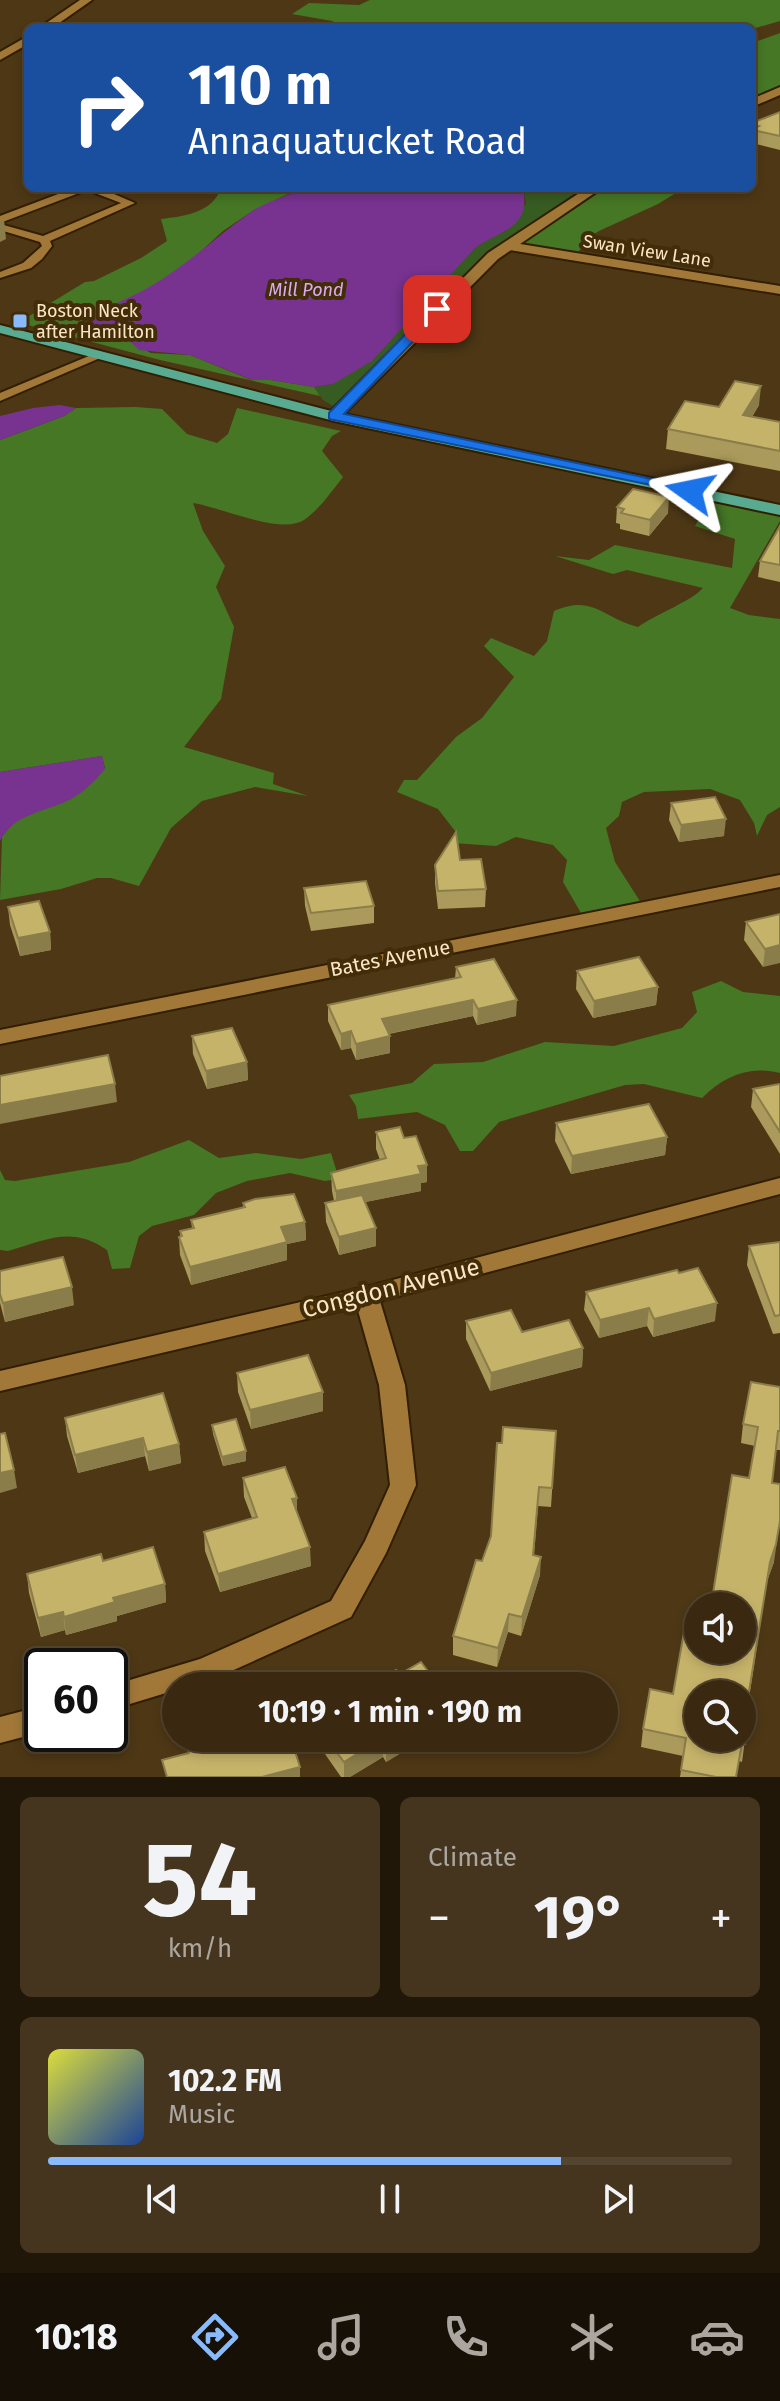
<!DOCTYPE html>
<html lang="en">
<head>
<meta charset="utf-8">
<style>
  body { margin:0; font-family:"Fira Sans",sans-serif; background:#45351e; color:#f1f3f6; height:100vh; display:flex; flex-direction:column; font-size:30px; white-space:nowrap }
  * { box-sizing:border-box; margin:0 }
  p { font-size:26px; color:#aba69f }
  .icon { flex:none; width:44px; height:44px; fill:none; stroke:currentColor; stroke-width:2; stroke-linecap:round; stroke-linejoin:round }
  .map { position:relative; height:1777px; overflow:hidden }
  .side { display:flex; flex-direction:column; gap:20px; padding:20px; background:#201709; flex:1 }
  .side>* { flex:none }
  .top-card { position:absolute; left:24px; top:24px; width:732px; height:168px; border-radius:12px; box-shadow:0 4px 12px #0003,0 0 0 2px #544530; background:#1a4fa0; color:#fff; overflow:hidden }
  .buttons { position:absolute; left:684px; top:1592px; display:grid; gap:16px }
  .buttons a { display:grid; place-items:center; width:72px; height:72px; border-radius:50%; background:#3a2910; box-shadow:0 4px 12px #0003,0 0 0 2px #544530; font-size:40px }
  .speed { position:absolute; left:24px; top:1648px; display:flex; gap:16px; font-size:40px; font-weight:700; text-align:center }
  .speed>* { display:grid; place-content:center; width:104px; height:104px; border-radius:50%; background:#3a2910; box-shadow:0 4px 12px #0003,0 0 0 2px #544530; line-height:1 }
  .speed .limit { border:4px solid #111; border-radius:12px; background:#fff; color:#111 }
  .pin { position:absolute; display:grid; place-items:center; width:68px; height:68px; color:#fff; margin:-34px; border-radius:16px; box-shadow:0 4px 12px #0006 }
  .me { position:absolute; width:88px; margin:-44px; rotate:282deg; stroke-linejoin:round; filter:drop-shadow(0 0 6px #0008) }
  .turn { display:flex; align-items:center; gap:28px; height:168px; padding:0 32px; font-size:36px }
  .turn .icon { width:104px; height:104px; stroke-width:2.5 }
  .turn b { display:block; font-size:56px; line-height:68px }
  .big { font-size:60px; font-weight:700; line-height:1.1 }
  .side .card { flex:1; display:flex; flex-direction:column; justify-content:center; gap:12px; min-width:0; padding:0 28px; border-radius:12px; background:#45351e }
  .side .dial { align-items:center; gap:0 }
  .dial b { font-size:104px; line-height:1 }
  .song { display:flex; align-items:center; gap:24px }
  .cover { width:96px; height:96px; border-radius:12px; background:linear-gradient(135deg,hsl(60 70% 55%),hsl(220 70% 35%)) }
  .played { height:8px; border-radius:4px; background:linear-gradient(90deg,#89bafc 75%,#544530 75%) }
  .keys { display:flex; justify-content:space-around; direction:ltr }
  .heat { display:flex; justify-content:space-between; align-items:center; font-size:44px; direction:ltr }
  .side .tiles { flex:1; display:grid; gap:20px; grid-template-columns:1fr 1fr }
  .card:last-child { grid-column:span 2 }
  .trip { position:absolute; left:162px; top:1672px; width:456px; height:80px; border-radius:40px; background:#3a2910; box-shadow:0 4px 12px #0003,0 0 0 2px #544530; font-weight:700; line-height:80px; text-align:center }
  .tabs { display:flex; height:128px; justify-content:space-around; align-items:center; background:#171006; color:#aba69f }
  .tabs .icon { width:56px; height:56px }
  .tabs .active { color:#89bafc }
  .tabs b { font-size:36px; color:#f1f3f6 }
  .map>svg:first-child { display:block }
</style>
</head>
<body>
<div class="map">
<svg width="780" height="1777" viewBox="0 0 780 1777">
  <rect width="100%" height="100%" fill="#4d3715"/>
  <polygon fill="#375c22" points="523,188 597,188 517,240 336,408 323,400 314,387 333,384 475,248 495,235 506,231 526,203"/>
  <g fill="#457725">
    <polygon points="370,0 780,0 780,21 752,29 345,28 332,21 292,14 309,3 359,5"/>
    <polygon points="780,33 780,91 752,103 752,43"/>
    <path d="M 221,188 L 301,188 L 254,210 L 223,231 L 187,264 L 149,288 L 132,343 L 151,353 L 190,355 L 251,380 L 271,380 L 314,387 L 320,396 L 160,360 L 28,325 L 26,318 L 85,282 L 94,281 L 141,258 L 167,241 L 161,219 C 185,216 212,213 221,188 Z"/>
    <polygon points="597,188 684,188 658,204 599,231 588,238 575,257 522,250 517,240"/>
    <path d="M 136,407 L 162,409 L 187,434 L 217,443 L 228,434 L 237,408 L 341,431 L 332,436 L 322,451 L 343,477 C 331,492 320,509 304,520 C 281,535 220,507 193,503 L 203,531 L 225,566 L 216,587 L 234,627 L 221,699 L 184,747 L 274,773 L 273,784 L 308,796 L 255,787 L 202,801 L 171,828 L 139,886 L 111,878 L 97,878 L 61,889 L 0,900 L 2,836 L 17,819 L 71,799 L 105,768 L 102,756 L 0,772 L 0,440 L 64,416 L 76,408 Z"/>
    <path d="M 713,496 L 780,509 L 780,521 L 730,608 L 749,615 L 780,619 L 780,807 L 767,815 L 757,836 L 754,823 L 740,800 L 710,789 L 644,792 L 622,802 L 619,816 L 606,828 L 615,862 L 643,906 L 588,918 L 581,913 L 563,882 L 567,860 L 553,845 L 516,837 L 496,846 L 453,843 L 455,831 L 438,809 L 397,792 L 404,780 L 417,780 L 456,737 L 482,718 L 514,677 L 484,646 L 491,638 L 534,656 L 547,641 L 554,611 C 593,594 601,617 638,627 C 656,614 690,602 703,588 L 627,570 L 613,574 L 555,556 L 589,560 L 615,545 L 732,568 L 735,539 L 695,526 Z"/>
    <path d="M 721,981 L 743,992 L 780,996 L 780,1073 C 749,1065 724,1076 702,1098 L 644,1084 L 625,1085 L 499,1122 L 473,1151 L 460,1151 L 445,1125 L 417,1112 L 358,1119 L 356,1106 L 349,1095 L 412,1083 L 434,1064 L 483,1062 L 545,1042 L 614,1046 L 682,1028 L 697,1012 L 692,992 Z"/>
    <path d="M 189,1140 L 219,1158 L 256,1153 L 301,1159 L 331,1153 L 339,1179 L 325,1181 L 290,1173 L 247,1181 L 216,1193 L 194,1215 L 152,1226 L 139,1236 L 130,1268 L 112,1269 L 107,1250 C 72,1225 46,1240 8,1251 L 0,1250 L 0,1170 L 5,1180 L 15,1181 L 129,1162 Z"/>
  </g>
  <g fill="#783391">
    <path d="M 301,188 L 523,188 C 531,228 503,229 475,248 L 372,361 L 333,384 L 314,387 L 271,380 L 252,380 L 190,355 L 139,350 L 132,343 L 88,324 C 104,305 130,299 151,286 C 187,265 217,236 251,212 C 266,201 286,198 301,188 Z"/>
    <polygon points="60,405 76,408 64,416 0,440 0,416 33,408"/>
    <path d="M 102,756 L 105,769 C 95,781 85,791 71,799 C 45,813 15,812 0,841 L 0,772 Z"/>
  </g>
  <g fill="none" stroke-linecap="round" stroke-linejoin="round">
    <defs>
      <g id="service">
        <polygon points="74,188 100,188 135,203 50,241 52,246 42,259 31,268 0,278 0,272 23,263 42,246 40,242 0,230 0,224 43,236 121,203 87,190 0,223 0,216"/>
        <polygon points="96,353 102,356 100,358 0,401 0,393"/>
      </g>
      <g id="minor">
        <polygon points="508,242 780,286 780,294 503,249 501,246"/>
        <polygon points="780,875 780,887 0,1044 0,1030"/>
        <polygon points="780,1178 780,1194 380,1301 405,1385 416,1485 386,1553 351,1617 216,1678 190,1686 176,1686 176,1690 110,1710 110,1686 200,1659 331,1601 365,1541 390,1485 379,1385 357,1307 0,1391 0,1371 366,1287"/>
        <polygon points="42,1706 42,1732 0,1743 0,1717"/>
      </g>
      <g id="tertiary">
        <polygon points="80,0 92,0 52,28 39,28"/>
        <polygon points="28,36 28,44 0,60 0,52"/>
        <polygon points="780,87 780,95 752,107 752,99"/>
        <polygon points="587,188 602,188 498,259 339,419 329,419 329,413 488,253"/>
      </g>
      <polygon id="primary" points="0,325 335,412 780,505 780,515 334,421 0,333"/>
    </defs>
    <use href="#service" stroke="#321e00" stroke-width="4"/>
    <use href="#minor" stroke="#321e00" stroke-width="4"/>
    <use href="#tertiary" stroke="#321e00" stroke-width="4"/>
    <use href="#primary" stroke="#321e00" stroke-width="4"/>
    <use href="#service" fill="#a17838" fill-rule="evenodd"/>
    <use href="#minor" fill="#a17838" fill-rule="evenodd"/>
    <use href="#tertiary" fill="#a17838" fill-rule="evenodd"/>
    <use href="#primary" fill="#58aa91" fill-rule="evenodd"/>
  </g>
  <g fill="#aa9a5b">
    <polygon points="780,112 780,150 752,143 752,123"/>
    <polygon points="759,405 752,417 780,422 780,471 666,449 668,429 719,407"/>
    <polygon points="617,507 668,513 649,536 620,529 620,524 616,523"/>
    <polygon points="780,526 780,582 758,577 760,561"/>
    <polygon points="671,803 724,836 679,842 669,820"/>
    <polygon points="460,860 486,889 485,907 438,909 435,883 435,865"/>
    <polygon points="304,888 374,906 374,923 311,931 305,906"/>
    <polygon points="8,907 50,932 51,950 20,956 10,925"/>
    <polygon points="780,914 763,967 744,940 746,922"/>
    <polygon points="456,967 516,1016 477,1025 473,1016 389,1034 390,1053 356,1060 351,1048 341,1050 328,1021 328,1005 455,979"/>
    <polygon points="577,971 658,987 656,1005 593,1018 576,989"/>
    <polygon points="192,1036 247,1062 248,1080 207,1089 193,1054"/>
    <polygon points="780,1085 780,1154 751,1107 753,1089"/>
    <polygon points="556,1123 667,1137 665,1155 571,1174 555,1141"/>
    <polygon points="376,1132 404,1138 427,1165 427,1182 421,1183 421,1191 365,1202 376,1246 339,1255 326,1222 325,1203 334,1201 332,1191 331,1173 380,1160 376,1149"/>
    <polygon points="243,1203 305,1222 306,1240 287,1244 287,1260 191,1285 180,1255 179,1237 180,1236 180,1231 192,1228 191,1220 243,1208"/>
    <polygon points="780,1242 780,1333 773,1334 747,1265 749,1246"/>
    <polygon points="0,1271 74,1305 5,1322 0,1303"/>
    <polygon points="586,1292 715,1321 653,1337 647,1326 599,1338 584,1310"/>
    <polygon points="466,1321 522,1332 583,1348 582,1367 490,1391 466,1339"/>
    <polygon points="237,1373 323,1392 323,1411 251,1429 238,1392"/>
    <polygon points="780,1387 780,1450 776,1450 772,1483 774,1562 767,1581 747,1711 749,1711 742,1762 739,1761 736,1777 680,1777 683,1756 641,1747 643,1729 673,1694 742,1650 749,1478 755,1446 741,1443 743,1424"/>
    <polygon points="65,1418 179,1444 181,1463 149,1471 145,1456 78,1473 67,1436"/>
    <polygon points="212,1425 246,1451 246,1461 223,1466 213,1434"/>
    <polygon points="556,1431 551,1507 538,1506 534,1555 540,1575 521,1636 508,1632 497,1667 453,1655 453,1636 491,1536 502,1443"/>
    <polygon points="243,1478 297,1498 297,1513 311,1566 220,1592 205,1551 204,1532 252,1518 244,1497"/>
    <polygon points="103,1561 165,1584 166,1602 117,1616 117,1621 66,1635 65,1630 41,1637 29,1593 27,1574"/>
    <polygon points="318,1738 426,1738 386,1762 383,1757 350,1777 341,1777 318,1744"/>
  </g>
  <g fill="#8b7d4a">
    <polygon points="4,219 6,239 0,242 0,221"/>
    <polygon points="761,386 759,405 741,435 743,415"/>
    <polygon points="669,497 668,513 649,536 650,520"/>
    <polygon points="726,819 724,836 679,842 681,825"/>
    <polygon points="50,932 51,950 20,956 18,938"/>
    <polygon points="780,945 780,963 763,967 765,949"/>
    <polygon points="658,987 656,1005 593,1018 594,1001"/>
    <polygon points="473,1000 473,1016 382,1035 382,1019"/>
    <polygon points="517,1000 516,1016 477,1025 478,1009"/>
    <polygon points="351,1031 351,1048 341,1050 341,1034"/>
    <polygon points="390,1036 390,1053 356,1060 356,1044"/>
    <polygon points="247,1062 248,1080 207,1089 206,1071"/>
    <polygon points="115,1084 117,1102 0,1124 0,1105"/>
    <polygon points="667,1137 665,1155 571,1174 572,1156"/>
    <polygon points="427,1165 427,1182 421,1183 421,1191 336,1208 336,1191"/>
    <polygon points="305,1222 306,1240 287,1244 287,1260 191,1285 190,1267 281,1227"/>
    <polygon points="376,1228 376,1246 339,1255 339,1237"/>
    <polygon points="72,1287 74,1305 5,1322 3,1303"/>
    <polygon points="717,1303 715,1321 653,1337 654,1319"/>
    <polygon points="649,1308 647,1326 599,1338 600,1320"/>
    <polygon points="583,1348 582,1367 490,1391 491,1373"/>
    <polygon points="323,1392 323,1411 251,1429 250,1410"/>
    <polygon points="143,1438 145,1456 78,1473 75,1455"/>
    <polygon points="179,1444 181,1463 149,1471 147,1452"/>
    <polygon points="246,1451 246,1461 223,1466 222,1457"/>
    <polygon points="14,1470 17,1488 0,1493 0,1473"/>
    <polygon points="297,1498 297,1517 292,1499"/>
    <polygon points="780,1521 774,1562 767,1581 770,1562"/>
    <polygon points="310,1547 311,1566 220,1592 218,1574"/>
    <polygon points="541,1557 540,1575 521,1636 522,1617"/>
    <polygon points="165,1584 166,1602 117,1616 117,1621 66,1635 64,1617 113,1598"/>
    <polygon points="63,1612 65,1630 41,1637 38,1618"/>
    <polygon points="509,1614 508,1632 497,1667 498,1648"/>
    <polygon points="383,1738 383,1757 350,1777 344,1777 344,1762"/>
    <polygon points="395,1738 426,1738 386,1762 386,1743"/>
    <polygon points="300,1767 300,1777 262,1777"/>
  </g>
  <g fill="#c6b36a" stroke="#8b7d4a" stroke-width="2" fill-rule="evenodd">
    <polygon points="780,112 780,136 753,130 759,126 752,125 752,123"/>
    <polygon points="735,381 761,386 743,415 780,422 780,451 668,429 685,401 719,407"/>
    <polygon points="633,489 669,497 650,520 621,513 624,509 617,507"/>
    <polygon points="780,526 780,565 760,561"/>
    <polygon points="715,797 726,819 681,825 671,803"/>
    <polygon points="456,832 460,860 481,859 486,889 438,891 435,865"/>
    <polygon points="366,881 374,906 311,913 304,888"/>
    <polygon points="39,901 50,932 18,938 8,907"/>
    <polygon points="780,914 780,945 765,949 746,922"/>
    <polygon points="639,957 658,987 594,1001 577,971"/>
    <polygon points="494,959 517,1000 478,1009 473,1000 382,1019 390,1036 356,1044 351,1031 341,1034 328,1005 461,977 456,967"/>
    <polygon points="232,1028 247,1062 206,1071 192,1036"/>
    <polygon points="108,1055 115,1084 0,1105 0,1076"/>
    <polygon points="779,1084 780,1085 780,1132 753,1089"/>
    <polygon points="649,1104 667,1137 572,1156 556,1123"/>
    <polygon points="400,1127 404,1138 416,1136 427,1165 418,1166 421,1174 336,1191 331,1173 386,1158 376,1132"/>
    <polygon points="294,1194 305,1222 281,1227 287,1242 190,1267 179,1237 182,1236 180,1231 194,1228 191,1220 245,1207 243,1203 255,1199"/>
    <polygon points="362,1195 376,1228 339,1237 325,1203"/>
    <polygon points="780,1242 780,1315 775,1316 749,1246"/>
    <polygon points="63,1257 72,1287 3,1303 0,1294 0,1271"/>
    <polygon points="698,1268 717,1303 654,1319 649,1308 600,1320 586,1292 677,1270 679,1273"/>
    <polygon points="511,1310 522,1332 569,1320 583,1348 491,1373 466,1321"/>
    <polygon points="308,1355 323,1392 250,1410 237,1373"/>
    <path d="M 751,1382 L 780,1387 L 780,1431 L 778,1431 L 772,1483 L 780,1484 L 780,1521 L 776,1544 L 770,1562 L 746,1710 L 749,1711 L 745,1744 L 742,1743 L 736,1777 L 716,1777 L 681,1770 L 686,1738 L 643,1729 L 650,1689 L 673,1694 L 684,1632 L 698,1634 L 698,1650 L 742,1650 L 742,1606 L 711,1606 L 732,1475 L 749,1478 L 758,1427 L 743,1424 ZM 698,1694 L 742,1694 L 742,1738 L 698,1738 Z"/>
    <polygon points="163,1393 179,1444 147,1452 143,1438 75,1455 65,1418"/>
    <polygon points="236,1419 246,1451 222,1457 212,1425"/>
    <polygon points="503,1427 556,1431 552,1488 539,1487 533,1555 541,1557 522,1617 509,1614 498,1648 453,1636 476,1560 482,1561 491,1536 497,1443 502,1443"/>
    <polygon points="5,1433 14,1470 0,1473 0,1434"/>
    <polygon points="285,1467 297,1498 292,1499 310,1547 218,1574 204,1532 257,1517 243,1478"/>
    <polygon points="153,1547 165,1584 113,1598 115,1602 64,1617 63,1612 38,1618 27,1574 101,1554 103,1561"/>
    <polygon points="421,1662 439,1686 368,1686 396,1670 400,1674"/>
    <polygon points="232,1738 291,1738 300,1767 262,1777 167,1777 162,1760 189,1753 188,1749"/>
    <polygon points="326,1738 395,1738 386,1743 383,1738 344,1762"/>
  </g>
  <polygon fill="#1a73e8" stroke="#114b97" stroke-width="2" points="433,306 444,309 344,414 690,487 695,488 695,494 329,419 329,413"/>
  <rect fill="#89bafc" stroke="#422d09" stroke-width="3" x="12" y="313" width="16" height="16" rx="4"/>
  <g text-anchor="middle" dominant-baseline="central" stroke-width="8" stroke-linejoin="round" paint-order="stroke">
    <g font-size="18" fill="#fce5c5" stroke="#422d09">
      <text transform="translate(647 251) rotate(9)">Swan View Lane</text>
    </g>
    <g font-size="18" font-style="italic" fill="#dcaaf2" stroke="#422d09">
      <text x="306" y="290">Mill Pond</text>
    </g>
    <g font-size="18" fill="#fce5c5" stroke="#422d09" text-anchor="start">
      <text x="36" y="311">Boston Neck<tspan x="36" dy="21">after Hamilton</tspan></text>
    </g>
    <g font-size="20" fill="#fce5c5" stroke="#422d09">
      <text transform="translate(390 958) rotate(-11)">Bates Avenue</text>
    </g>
    <g font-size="24" fill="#fce5c5" stroke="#422d09">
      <text transform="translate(391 1288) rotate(-14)">Congdon Avenue</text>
    </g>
  </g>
</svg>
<div class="buttons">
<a><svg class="icon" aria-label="sound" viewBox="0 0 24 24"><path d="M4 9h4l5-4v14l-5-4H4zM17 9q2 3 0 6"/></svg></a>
<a><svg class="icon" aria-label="search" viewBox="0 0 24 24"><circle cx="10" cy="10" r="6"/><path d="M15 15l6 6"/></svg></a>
</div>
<div class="speed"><div class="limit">60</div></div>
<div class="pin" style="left:437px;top:309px;background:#d93025"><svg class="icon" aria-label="arrive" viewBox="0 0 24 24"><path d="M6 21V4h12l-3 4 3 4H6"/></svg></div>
<svg class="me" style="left:690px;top:491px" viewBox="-20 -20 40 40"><path d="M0-17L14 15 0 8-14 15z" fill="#1a73e8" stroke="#fff" stroke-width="4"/></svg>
<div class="trip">10:19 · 1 min · 190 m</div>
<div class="top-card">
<div class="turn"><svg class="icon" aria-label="right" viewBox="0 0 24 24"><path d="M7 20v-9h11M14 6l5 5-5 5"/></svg><div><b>110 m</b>Annaquatucket Road</div></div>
</div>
</div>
<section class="side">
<div class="tiles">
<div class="card dial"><b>54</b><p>km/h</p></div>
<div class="card"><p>Climate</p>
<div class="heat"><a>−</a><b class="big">19°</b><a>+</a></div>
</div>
<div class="card">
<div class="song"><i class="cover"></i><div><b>102.2 FM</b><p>Music</p></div></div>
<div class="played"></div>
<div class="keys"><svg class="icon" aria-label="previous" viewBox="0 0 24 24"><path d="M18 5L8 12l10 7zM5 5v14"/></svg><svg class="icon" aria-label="pause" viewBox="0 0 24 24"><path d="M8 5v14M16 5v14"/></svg><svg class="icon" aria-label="next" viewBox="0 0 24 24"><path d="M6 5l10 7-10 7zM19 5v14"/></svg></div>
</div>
</div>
</section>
<nav class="tabs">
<b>10:18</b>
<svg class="icon active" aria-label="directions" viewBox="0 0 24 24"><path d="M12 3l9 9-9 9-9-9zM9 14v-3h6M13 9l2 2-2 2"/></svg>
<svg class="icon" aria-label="music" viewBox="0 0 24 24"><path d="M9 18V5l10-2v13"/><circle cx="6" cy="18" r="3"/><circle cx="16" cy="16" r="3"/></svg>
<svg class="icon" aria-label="phone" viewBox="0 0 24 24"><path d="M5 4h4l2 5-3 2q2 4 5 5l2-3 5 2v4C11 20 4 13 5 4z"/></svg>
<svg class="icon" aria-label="climate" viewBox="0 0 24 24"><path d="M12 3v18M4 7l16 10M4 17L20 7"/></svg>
<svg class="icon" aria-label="car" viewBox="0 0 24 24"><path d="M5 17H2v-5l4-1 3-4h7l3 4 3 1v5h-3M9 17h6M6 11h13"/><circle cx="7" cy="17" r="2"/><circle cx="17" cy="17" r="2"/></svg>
</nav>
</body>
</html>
